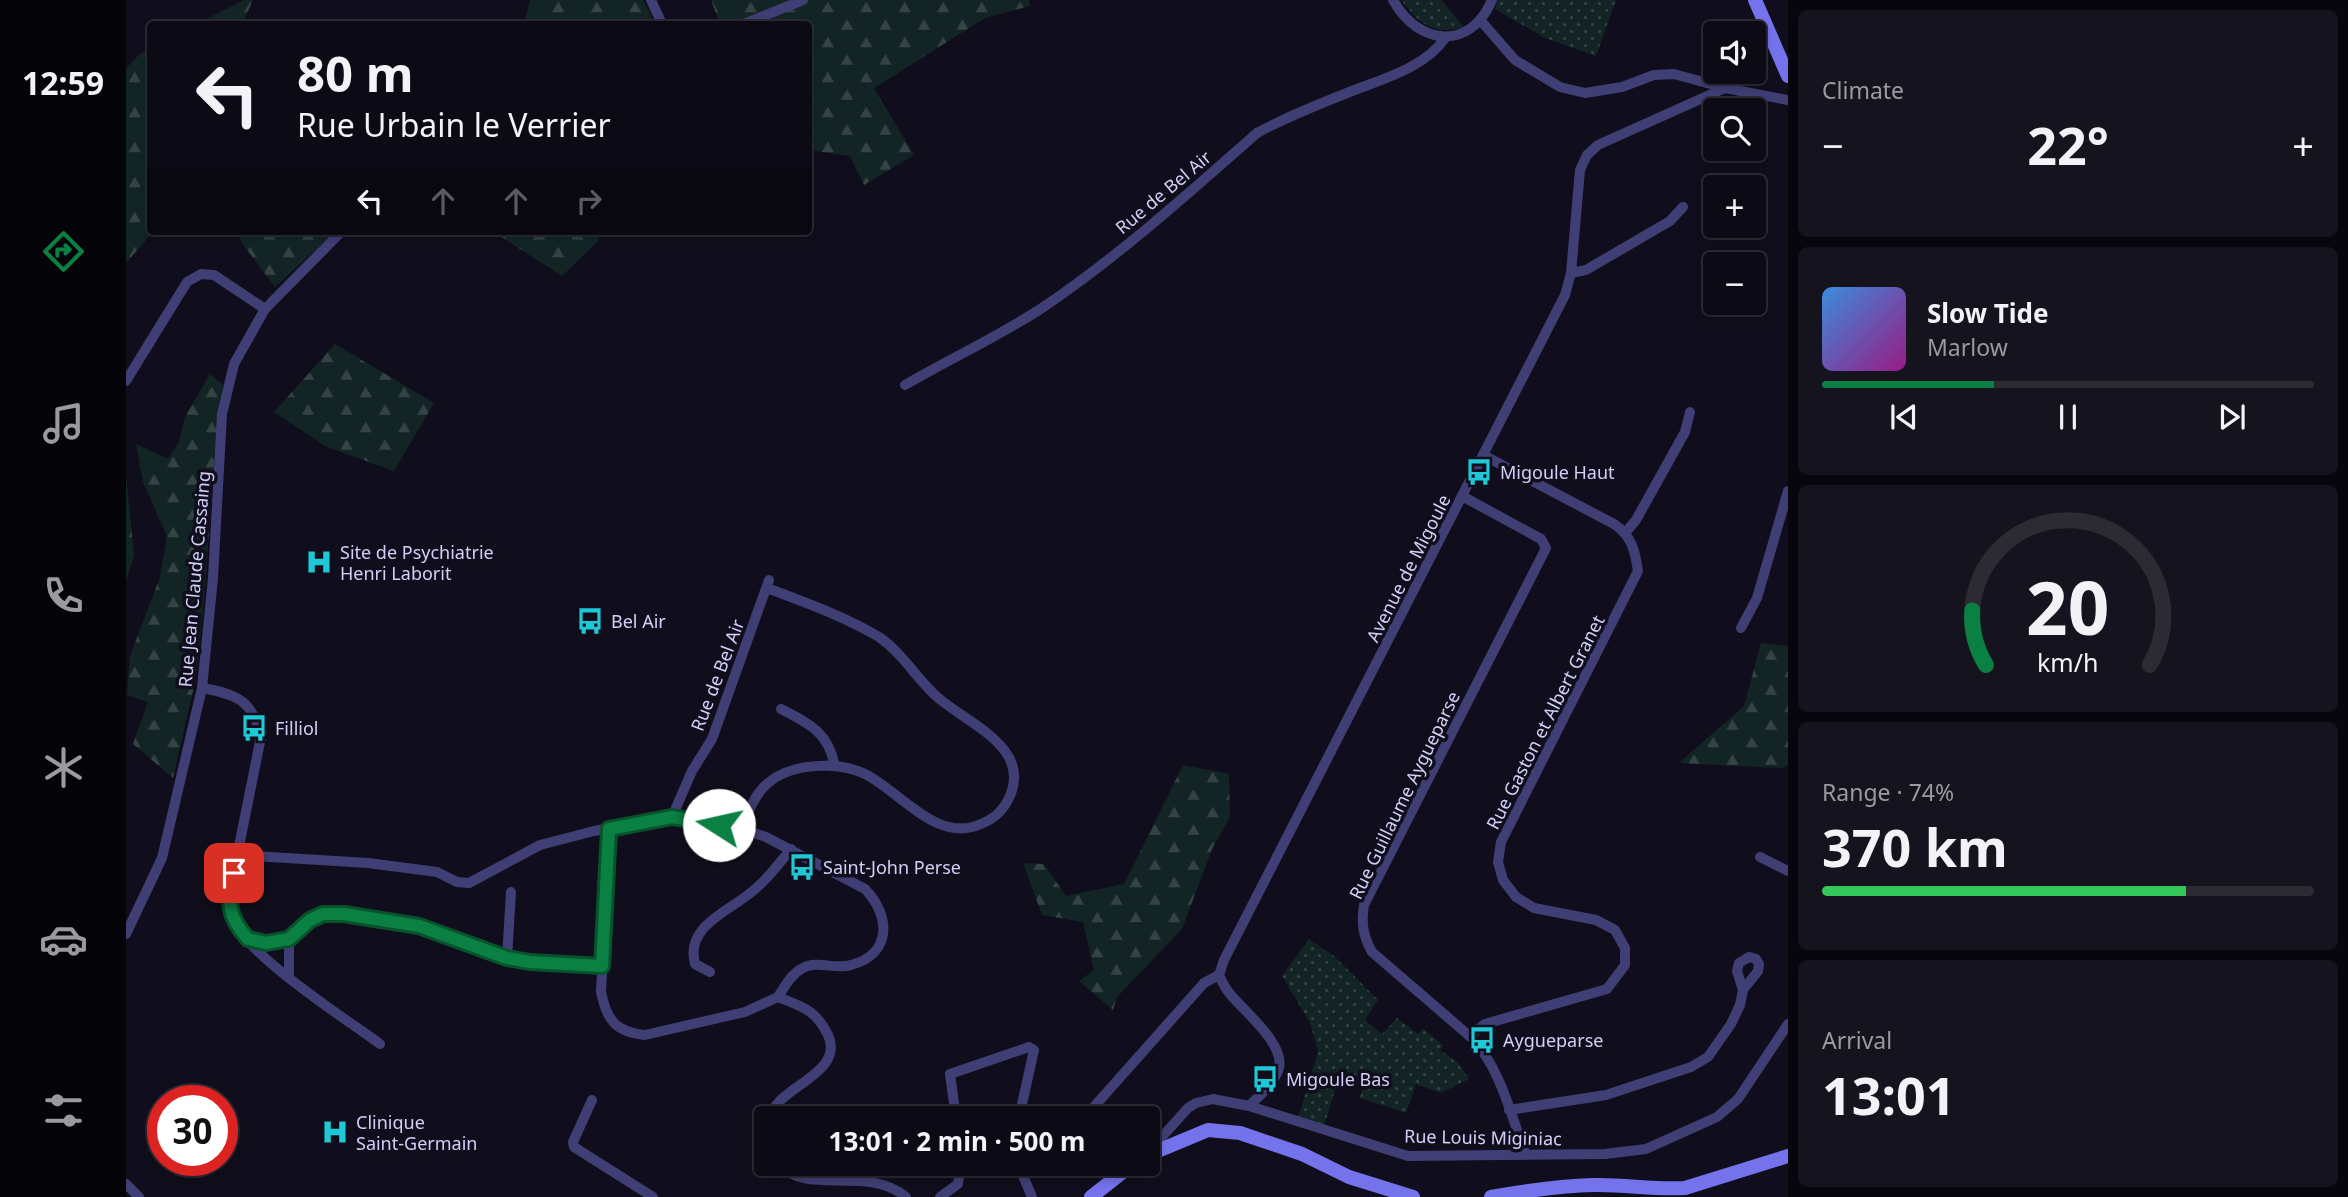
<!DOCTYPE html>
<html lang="en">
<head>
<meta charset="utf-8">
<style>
  body { margin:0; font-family:"Noto Sans",sans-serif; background:#15131e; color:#f1f3f6; height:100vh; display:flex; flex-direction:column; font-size:26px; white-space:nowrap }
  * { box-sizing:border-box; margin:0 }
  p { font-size:23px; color:#9a9aa0 }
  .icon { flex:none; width:38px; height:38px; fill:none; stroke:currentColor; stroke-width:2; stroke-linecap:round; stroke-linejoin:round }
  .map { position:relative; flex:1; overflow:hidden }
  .side { display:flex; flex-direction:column; gap:10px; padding:10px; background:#07060c; width:560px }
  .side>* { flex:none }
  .guide { position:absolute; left:21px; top:21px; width:665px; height:214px; border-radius:7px; box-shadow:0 4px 10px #0003,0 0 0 2px #2c2b34; background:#0c0a15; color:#f1f3f6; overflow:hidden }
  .fabs { position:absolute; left:1577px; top:21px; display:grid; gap:14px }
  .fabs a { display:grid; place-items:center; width:63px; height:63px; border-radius:7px; background:#0c0a15; box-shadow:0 4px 10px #0003,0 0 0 2px #2c2b34; font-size:35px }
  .speed { position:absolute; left:21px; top:1085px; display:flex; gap:14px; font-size:35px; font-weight:700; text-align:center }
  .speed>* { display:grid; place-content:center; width:91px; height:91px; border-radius:50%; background:#0c0a15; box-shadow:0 4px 10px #0003,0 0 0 2px #2c2b34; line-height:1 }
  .speed .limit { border:10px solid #d22; background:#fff; color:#111 }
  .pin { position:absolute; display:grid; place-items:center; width:60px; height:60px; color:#fff; margin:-30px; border-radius:14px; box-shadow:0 4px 10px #0006 }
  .me { position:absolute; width:77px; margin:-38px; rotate:280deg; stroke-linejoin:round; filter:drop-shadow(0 0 5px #0008) }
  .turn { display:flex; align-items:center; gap:24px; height:147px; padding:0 35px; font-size:32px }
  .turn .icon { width:91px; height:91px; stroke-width:2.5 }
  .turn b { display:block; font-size:49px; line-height:60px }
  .lanes { display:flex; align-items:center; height:66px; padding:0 35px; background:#0003; justify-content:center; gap:35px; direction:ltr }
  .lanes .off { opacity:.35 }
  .big { font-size:52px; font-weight:700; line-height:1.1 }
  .side .widget { flex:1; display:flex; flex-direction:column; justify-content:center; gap:10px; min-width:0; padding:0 24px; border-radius:10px; background:#15131e }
  .side .dial { align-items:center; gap:0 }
  .dial svg { height:182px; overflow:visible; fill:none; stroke:#2c2b34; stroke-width:7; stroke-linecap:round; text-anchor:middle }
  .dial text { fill:#f1f3f6; stroke:none }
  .song { display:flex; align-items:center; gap:21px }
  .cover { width:84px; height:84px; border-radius:10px; background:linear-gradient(135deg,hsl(210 70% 55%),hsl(310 70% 35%)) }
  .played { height:7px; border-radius:4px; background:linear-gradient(90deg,#0b8043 35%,#2c2b34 35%) }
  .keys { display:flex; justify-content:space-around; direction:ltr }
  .heat { display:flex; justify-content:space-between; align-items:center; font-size:38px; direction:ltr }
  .charge { height:10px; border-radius:5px; background:linear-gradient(90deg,#34c759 74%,#2c2b34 0) }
  .trip { position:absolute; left:628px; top:1106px; width:406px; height:70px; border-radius:7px; background:#0c0a15; box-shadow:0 4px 10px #0003,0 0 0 2px #2c2b34; font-weight:700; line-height:70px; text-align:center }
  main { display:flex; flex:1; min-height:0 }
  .dock { display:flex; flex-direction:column; width:126px; justify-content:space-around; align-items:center; background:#050408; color:#9a9aa0 }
  .dock .icon { width:49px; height:49px }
  .dock .active { color:#0b8043 }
  .dock b { font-size:32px; color:#f1f3f6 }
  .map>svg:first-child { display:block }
</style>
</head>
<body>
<main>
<nav class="dock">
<b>12:59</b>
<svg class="icon active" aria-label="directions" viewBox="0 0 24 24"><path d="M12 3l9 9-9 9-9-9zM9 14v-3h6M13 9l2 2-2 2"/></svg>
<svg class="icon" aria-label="music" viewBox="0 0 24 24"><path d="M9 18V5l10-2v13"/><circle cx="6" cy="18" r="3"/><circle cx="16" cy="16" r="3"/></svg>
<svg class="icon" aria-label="phone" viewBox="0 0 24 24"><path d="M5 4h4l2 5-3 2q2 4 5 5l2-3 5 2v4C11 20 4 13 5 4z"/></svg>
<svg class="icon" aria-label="climate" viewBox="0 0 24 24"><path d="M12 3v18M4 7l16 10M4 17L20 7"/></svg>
<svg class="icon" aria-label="car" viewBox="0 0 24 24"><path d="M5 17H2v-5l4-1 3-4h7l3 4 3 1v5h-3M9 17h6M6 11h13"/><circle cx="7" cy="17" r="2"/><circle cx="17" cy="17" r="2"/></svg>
<svg class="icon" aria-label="filters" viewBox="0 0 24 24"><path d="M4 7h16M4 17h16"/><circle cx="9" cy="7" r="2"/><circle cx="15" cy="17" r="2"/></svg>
</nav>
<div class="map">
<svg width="1662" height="1197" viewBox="0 0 1662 1197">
  <defs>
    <pattern id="grass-dots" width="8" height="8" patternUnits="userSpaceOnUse" patternTransform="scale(1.75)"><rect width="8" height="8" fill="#122524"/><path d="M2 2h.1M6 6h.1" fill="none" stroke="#344445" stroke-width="1.8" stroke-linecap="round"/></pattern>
    <pattern id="forest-firs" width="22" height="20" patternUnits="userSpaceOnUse" patternTransform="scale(1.75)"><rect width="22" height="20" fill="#122524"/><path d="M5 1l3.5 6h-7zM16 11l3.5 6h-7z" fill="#344445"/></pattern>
  </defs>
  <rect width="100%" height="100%" fill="#100e1c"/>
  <g fill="url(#grass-dots)">
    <path d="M 1275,0 L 1315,0 L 1338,27 C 1307,36 1294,24 1275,0 Z"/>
    <polygon points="1372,0 1490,0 1470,56 1419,38 1369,9"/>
    <polygon points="1183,939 1208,956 1252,1000 1239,1020 1256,1034 1271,1018 1292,1034 1297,1029 1317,1045 1314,1050 1332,1063 1343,1079 1315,1093 1290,1084 1280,1113 1234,1098 1237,1086 1224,1082 1222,1076 1215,1071 1198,1126 1172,1118 1192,1051 1184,1023 1156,976"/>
  </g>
  <g fill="url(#forest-firs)">
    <polygon points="118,0 127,0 116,24 71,24"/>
    <polygon points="404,0 517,0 529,24 398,24"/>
    <polygon points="585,0 903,0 904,6 859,18 748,88 788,155 738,185 724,156 683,150 682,24 594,24"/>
    <polygon points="24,49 24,231 28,231 0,263 0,68 14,54"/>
    <polygon points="111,231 210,231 149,287 115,242"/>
    <polygon points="366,231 466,231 473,240 436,276"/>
    <polygon points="209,344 308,403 268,471 201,447 148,412"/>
    <polygon points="84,374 97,385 92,409 78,599 70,678 47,778 7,744 22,702 1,695 4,656 34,577 41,536 17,482 10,444 42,459 53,442 59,417"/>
    <polygon points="0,475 8,555 0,581"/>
    <polygon points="1635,643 1662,646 1662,765 1656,768 1553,763 1618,706"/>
    <polygon points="1057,765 1103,774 1104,817 1086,849 1056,929 991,997 987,1010 953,981 968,970 957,922 916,915 897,863 918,864 940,896 998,884"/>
  </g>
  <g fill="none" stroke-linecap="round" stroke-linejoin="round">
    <g stroke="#403f75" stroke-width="10">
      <polyline points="525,0 536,24"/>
      <path d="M 1267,0 C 1292,45 1344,52 1366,0"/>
      <polyline points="1355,21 1389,60 1434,87 1459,93 1496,87 1528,75 1548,74 1599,88 1662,100"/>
      <polyline points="618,24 677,0"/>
      <polyline points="1445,273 1460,270 1544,221 1557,207"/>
      <polyline points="0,381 61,282 75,274 88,275 139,309"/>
      <path d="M 779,385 C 825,358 874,336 919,306 C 994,255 1063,193 1131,133 C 1160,117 1191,105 1221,93 C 1256,79 1298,69 1320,37"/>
      <path d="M 1336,496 L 1415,539 L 1420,548 L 1238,905 C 1235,923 1237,936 1246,952 L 1347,1039 C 1375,1070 1385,1116 1400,1155"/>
      <polyline points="1500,532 1510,520 1559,432 1564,412"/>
      <path d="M 641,588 C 678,602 718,616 753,637 C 775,652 789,676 808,694 C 836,722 910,746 882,800 C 875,813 867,819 855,824 C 810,844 774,791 739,774 C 712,761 665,763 642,783 C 628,795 622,812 616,829 L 640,837 L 739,889 C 765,916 766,954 725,965 C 710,970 691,960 677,968 C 665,974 659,986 652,997"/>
      <polyline points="1615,628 1631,598 1662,491"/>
      <path d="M 76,688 C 110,694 127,700 135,737 L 104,891 C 104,901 103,909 106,918 C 120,955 220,1019 254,1044"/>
      <path d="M 655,709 C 684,724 702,732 709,766"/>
      <polyline points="546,817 566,771 586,739 643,580"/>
      <path d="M 483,829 L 475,992 C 481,1021 490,1032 519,1035 L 619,1012 L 652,997 C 677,1007 690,1010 702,1035 C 720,1074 649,1087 644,1118"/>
      <polyline points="111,855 242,863 311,872 331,882 343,883 414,845 468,831 546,817 616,829"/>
      <polyline points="1634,857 1662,871"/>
      <polyline points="0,934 36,858 76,688 87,578 96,414 108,364 139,309 216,231"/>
      <polyline points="122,939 140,943 163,939 184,920 197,914 218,913 293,926 381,958 404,963 476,966"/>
      <polyline points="163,939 163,977"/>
      <polyline points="381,958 385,892"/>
      <path d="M 584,972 L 569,964 C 559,927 601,912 623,894 C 639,882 652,865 665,849"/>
      <path d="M 1343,1036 L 1359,1024 L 1481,989 L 1499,965 L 1499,948 L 1489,930 L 1470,920 L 1408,908 L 1390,897 L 1377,880 L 1372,862 L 1375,842 L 1512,571 C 1509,551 1506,536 1488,524 L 1357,455"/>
      <polyline points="466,1100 447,1142 448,1147 527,1197"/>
      <path d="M 1123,1106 C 1134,1095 1148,1084 1153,1068 C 1159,1044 1118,1011 1104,994 C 1099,988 1096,982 1093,975 L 1098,960 L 1439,295 L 1445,273 L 1454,170 L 1461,155 L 1472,145 L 1599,88"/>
      <polyline points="1383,1110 1480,1095 1565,1067 1582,1057 1605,1024 1614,1005 1617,990 1632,971 1633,964 1630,959 1623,957 1613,963 1611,971 1617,990"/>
      <polyline points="830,1118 824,1074 903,1047 908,1050 893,1118"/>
      <polyline points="958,1118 1078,983 1093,975"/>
      <polyline points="1030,1151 1034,1139 1062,1108 1070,1103 1087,1099 1123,1106 1282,1156 1479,1154 1520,1149 1591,1117 1612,1099 1662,1024"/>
      <path d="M 653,1164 C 681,1197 741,1164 780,1197"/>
      <polyline points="892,1164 906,1197"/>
      <polyline points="0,1184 13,1197"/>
      <polyline points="814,1197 832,1184 835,1164"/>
    </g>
    <g stroke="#7473ec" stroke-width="14">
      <polyline points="1629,0 1662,76"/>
      <polyline points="1022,1155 1082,1130 1114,1133 1176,1154 1223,1177 1287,1197"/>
      <polyline points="965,1197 1007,1164"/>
      <path d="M 1365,1197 C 1399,1191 1433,1186 1467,1185 C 1498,1184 1528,1190 1559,1188 L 1662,1156"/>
    </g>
  </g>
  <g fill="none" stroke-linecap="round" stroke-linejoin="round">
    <defs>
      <path id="route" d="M 108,873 C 102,903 101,916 122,939 L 140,943 L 163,939 L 184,920 L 197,914 L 218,914 L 293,926 L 381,958 L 404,962 L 476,966 L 483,829 L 546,817 L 593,825"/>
    </defs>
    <use href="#route" stroke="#07532c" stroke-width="18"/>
    <use href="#route" stroke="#0b8043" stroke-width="12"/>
  </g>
  <defs>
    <symbol id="bus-bare" viewBox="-9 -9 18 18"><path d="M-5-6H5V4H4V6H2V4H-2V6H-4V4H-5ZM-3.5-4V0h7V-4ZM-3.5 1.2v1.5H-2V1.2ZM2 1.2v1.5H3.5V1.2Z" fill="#1ec8d6" stroke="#100e1c" stroke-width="2.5" paint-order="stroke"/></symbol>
    <symbol id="hospital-bare" viewBox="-9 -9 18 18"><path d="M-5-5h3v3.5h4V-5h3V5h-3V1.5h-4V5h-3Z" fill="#1ec8d6" stroke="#100e1c" stroke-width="2.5" paint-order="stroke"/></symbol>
  </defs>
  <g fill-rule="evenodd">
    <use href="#bus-bare" x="1334" y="453" width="38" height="38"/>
    <use href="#hospital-bare" x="174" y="543" width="38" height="38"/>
    <use href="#bus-bare" x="445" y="602" width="38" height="38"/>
    <use href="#bus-bare" x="109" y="709" width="38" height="38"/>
    <use href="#bus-bare" x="657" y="848" width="38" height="38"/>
    <use href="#bus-bare" x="1337" y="1021" width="38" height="38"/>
    <use href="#bus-bare" x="1120" y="1060" width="38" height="38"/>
    <use href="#hospital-bare" x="190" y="1113" width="38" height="38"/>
  </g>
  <g text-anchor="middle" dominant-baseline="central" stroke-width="7" stroke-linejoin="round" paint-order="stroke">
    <g font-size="18" fill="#d3d0f8" stroke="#100e1c">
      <text transform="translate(1037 192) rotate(-40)">Rue de Bel Air</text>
      <text transform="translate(1282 568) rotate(-63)">Avenue de Migoule</text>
      <text transform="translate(68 579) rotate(-85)">Rue Jean Claude Cassaing</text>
      <text transform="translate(591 675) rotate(-69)">Rue de Bel Air</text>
      <text transform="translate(1419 722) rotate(-63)">Rue Gaston et Albert Granet</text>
      <text transform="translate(1278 795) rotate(-64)">Rue Guillaume Aygueparse</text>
      <text transform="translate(1357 1137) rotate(1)">Rue Louis Miginiac</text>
    </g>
    <g font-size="18" fill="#d3d0f8" stroke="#100e1c" text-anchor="start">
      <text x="1374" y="472">Migoule Haut</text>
      <text x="214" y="552">Site de Psychiatrie<tspan x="214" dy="21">Henri Laborit</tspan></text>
      <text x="485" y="621">Bel Air</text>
      <text x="149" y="728">Filliol</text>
      <text x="697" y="867">Saint-John Perse</text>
      <text x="1377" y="1040">Aygueparse</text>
      <text x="1160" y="1079">Migoule Bas</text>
      <text x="230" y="1122">Clinique<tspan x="230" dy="21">Saint-Germain</tspan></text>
    </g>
  </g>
</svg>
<div class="fabs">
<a><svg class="icon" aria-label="sound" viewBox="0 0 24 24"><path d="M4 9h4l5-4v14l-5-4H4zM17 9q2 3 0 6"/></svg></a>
<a><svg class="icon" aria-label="search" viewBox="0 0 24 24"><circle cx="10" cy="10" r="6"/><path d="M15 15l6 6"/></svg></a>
<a>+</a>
<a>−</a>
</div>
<div class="speed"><div class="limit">30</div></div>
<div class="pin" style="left:108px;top:873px;background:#d93025"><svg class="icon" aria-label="arrive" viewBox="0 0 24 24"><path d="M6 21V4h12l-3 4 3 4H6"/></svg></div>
<svg class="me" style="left:593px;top:825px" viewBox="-20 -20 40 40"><circle r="19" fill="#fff"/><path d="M0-13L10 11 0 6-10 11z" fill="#0b8043"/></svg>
<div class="trip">13:01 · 2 min · 500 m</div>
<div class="guide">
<div class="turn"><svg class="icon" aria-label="left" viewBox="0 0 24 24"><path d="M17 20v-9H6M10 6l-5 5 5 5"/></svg><div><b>80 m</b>Rue Urbain le Verrier</div></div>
<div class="lanes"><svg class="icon" aria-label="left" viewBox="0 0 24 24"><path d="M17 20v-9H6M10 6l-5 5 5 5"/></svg><svg class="icon off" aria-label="ahead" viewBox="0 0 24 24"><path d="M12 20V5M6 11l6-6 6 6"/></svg><svg class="icon off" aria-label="ahead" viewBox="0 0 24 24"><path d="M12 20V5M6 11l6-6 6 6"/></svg><svg class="icon off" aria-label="right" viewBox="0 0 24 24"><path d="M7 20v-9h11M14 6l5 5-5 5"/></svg></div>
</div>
</div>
<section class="side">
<div class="widget"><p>Climate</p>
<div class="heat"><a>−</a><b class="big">22°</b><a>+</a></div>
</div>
<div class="widget">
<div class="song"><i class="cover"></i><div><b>Slow Tide</b><p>Marlow</p></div></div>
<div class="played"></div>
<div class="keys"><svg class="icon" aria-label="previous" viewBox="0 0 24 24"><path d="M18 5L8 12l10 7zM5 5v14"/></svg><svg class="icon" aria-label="pause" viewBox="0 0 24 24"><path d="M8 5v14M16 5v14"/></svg><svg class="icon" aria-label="next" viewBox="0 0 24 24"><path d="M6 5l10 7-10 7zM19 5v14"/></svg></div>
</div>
<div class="widget dial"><svg viewBox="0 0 100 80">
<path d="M14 69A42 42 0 1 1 86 69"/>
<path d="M14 69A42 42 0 0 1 8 45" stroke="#0b8043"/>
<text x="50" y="56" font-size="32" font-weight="700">20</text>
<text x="50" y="72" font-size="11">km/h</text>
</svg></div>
<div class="widget"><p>Range · 74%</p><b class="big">370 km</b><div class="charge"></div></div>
<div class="widget"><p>Arrival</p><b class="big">13:01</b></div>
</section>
</main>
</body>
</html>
